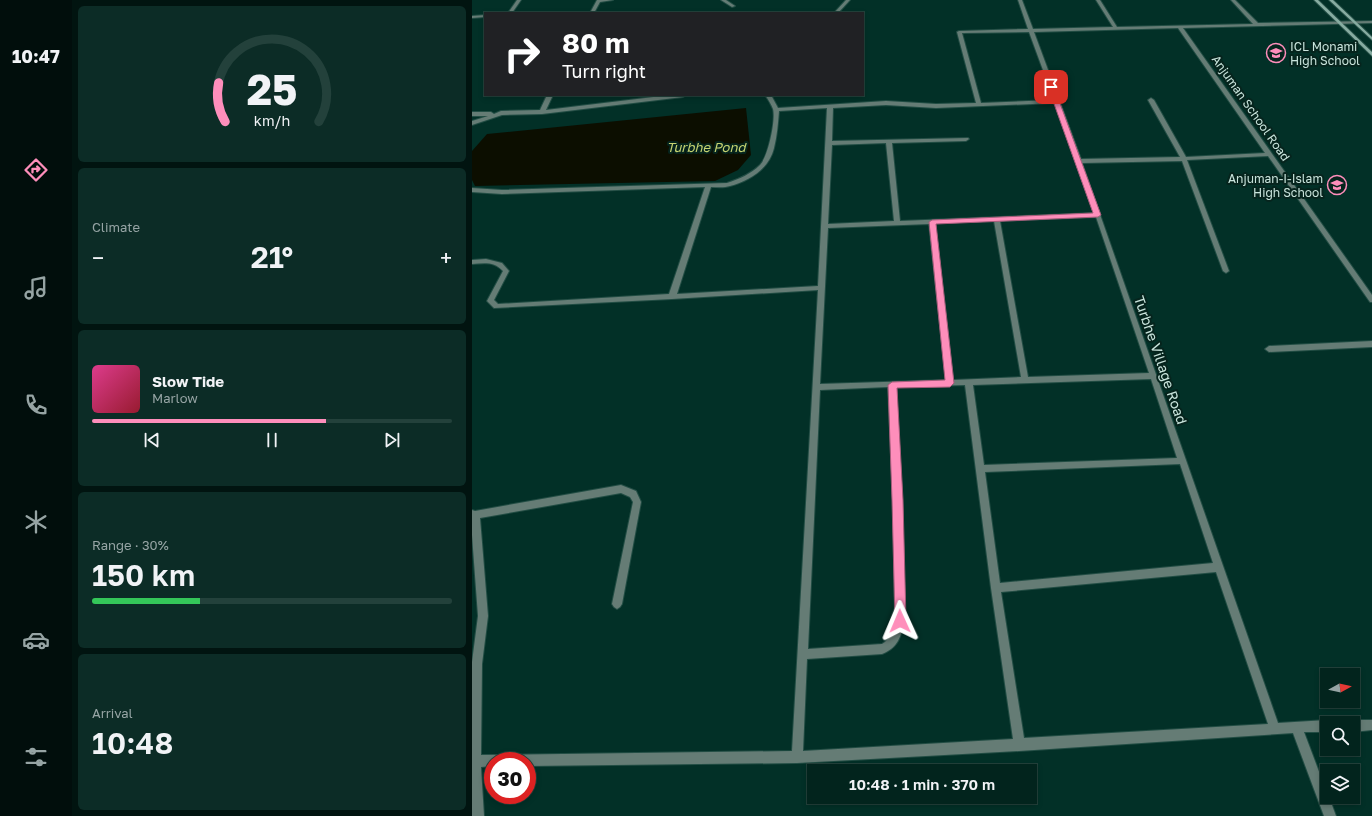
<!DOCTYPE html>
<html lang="en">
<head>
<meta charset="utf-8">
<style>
  body { margin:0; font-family:"Golos Text",sans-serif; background:#0c2c26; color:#f1f3f6; height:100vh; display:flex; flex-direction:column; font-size:15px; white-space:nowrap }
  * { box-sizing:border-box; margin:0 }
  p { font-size:13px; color:#96a4a4 }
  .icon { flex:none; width:22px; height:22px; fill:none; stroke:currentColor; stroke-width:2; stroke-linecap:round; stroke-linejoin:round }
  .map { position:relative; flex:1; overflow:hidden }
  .side { display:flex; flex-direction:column; gap:6px; padding:6px; background:#011410; width:400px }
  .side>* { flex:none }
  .top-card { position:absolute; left:12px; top:12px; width:380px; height:84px; border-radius:0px; box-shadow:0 2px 6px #0003,0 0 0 1px #23413b; background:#202124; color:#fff; overflow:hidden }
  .needle { width:26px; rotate:82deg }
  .buttons { position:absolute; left:848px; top:668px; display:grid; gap:8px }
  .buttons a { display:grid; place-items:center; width:40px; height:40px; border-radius:0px; background:#02241d; box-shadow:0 2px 6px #0003,0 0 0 1px #23413b; font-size:20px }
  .speed { position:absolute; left:12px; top:752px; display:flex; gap:8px; font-size:20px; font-weight:700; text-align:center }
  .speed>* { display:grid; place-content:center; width:52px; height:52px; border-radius:50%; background:#02241d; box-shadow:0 2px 6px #0003,0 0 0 1px #23413b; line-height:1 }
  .speed .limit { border:6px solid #d22; background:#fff; color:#111 }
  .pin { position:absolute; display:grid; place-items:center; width:34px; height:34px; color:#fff; margin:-17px; border-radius:8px; box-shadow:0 2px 6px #0006 }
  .me { position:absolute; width:44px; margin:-22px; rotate:359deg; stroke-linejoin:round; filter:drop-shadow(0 0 3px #0008) }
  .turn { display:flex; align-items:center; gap:14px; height:84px; padding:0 12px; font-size:18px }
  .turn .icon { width:52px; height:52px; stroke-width:2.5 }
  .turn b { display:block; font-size:28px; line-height:34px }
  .big { font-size:30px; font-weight:600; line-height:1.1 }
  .side .card { flex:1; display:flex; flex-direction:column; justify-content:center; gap:6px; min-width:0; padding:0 14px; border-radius:6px; background:#0c2c26 }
  .side .dial { align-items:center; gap:0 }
  .dial svg { height:104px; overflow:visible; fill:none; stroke:#23413b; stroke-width:7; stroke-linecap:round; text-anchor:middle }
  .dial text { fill:#f1f3f6; stroke:none }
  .song { display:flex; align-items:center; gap:12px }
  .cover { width:48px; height:48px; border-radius:6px; background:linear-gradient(135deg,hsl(330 70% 55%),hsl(350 70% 35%)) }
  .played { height:4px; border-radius:2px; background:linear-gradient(90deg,#fe8ebb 65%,#23413b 65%) }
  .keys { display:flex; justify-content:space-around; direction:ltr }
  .heat { display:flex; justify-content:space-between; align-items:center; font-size:22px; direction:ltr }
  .charge { height:6px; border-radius:3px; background:linear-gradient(90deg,#34c759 30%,#23413b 0) }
  .trip { position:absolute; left:335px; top:764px; width:230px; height:40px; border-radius:0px; background:#02241d; box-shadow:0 2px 6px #0003,0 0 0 1px #23413b; font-weight:600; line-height:40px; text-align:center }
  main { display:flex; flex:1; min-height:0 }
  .dock { display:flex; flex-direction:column; width:72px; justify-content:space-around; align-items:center; background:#010e0c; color:#96a4a4 }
  .dock .icon { width:28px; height:28px }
  .dock .current { color:#fe8ebb }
  .dock b { font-size:18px; color:#f1f3f6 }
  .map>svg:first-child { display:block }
</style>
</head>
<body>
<main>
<nav class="dock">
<b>10:47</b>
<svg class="icon current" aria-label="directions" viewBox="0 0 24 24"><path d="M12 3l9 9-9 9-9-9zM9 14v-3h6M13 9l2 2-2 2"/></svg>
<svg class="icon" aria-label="music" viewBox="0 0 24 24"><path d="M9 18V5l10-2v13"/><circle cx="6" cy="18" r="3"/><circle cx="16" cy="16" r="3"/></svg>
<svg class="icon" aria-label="phone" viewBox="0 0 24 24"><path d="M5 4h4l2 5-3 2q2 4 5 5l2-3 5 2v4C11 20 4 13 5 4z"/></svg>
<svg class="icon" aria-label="climate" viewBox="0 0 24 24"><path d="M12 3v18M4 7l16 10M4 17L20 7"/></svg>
<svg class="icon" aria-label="car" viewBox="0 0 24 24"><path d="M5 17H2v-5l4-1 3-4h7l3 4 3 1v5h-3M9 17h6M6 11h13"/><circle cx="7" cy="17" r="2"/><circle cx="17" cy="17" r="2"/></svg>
<svg class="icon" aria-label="filters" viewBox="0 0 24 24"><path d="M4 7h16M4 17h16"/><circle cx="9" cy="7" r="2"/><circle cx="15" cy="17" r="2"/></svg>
</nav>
<section class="side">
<div class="card dial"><svg viewBox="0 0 100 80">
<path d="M14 69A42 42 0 1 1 86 69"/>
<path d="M14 69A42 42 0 0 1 9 39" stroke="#fe8ebb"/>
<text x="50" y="56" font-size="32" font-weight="700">25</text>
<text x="50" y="72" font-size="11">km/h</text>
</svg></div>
<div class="card"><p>Climate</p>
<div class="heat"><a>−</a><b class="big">21°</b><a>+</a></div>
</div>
<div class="card">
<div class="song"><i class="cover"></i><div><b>Slow Tide</b><p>Marlow</p></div></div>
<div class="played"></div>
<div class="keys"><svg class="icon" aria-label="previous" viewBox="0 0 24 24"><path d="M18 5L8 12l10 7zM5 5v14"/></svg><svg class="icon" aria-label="pause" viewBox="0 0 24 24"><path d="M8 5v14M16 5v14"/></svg><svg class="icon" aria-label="next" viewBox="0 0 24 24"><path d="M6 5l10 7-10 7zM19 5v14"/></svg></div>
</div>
<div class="card"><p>Range · 30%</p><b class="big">150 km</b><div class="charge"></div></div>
<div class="card"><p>Arrival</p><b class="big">10:48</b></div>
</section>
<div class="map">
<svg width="900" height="816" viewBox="0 0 900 816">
  <rect width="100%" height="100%" fill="#023027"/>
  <polygon fill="#0c0e00" points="274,108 279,155 266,170 243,181 3,186 0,180 0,151 15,134"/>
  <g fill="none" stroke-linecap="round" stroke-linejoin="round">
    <defs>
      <g id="street">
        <polygon points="45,0 49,0 40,13 36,13"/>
        <polygon points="125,0 141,0 128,2 122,13 118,13"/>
        <polygon points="249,0 254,0 263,6 260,7"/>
        <polygon points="374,0 378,0 366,13 362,13"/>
        <path d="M 546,0 L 550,0 L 561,29 L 641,27 L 624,0 L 628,0 L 645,27 L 781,24 L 759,0 L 763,0 L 786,23 L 900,21 L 900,23 L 711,28 L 900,295 L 900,302 L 898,302 L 796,156 L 715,160 L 757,271 L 754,273 L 751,271 L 710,161 L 610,163 L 806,723 L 855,720 L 859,723 L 855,723 L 855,732 L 832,732 L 855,793 L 855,797 L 857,797 L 864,816 L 852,816 L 821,733 L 547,751 L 325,763 L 55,766 L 55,761 L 21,761 L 21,766 L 9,767 L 12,816 L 0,816 L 0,662 L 6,616 L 0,535 L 0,510 L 3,511 L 149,485 L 164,491 L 169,502 L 150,604 L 148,607 L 145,609 L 142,607 L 140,604 L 161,502 L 158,497 L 149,493 L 8,518 L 16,616 L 10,664 L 9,755 L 320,751 L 346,290 L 200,299 L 22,308 L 15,301 L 31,271 C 22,261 12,263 0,264 L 0,260 L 14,259 L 30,263 L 37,271 L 22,300 L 26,304 L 197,294 L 233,187 L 30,194 L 0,192 L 0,188 L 30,190 L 255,183 C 267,179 279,174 288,165 C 296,157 304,120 301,109 C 299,104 296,99 293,95 L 299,95 L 306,108 L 414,101 L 464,104 L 504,103 L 485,32 L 487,31 L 556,29 ZM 706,28 L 793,153 L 714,157 L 682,100 L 679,98 L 676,100 L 708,157 L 609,159 L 562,32 ZM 557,32 L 582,100 L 509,103 L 490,33 ZM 583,103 L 622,213 L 428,221 L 420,143 L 494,141 L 497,139 L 496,138 L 360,141 L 361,108 L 414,105 L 464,108 ZM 355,108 L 346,286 L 205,294 L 239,187 C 245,187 252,188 258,186 C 277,181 297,169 302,148 C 305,136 306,124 307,111 ZM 414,143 L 422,221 L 356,224 L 360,145 ZM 624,217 L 677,373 L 556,377 L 528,221 ZM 522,221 L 549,377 L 481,380 L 463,223 ZM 457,224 L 474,380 L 348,384 L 356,228 ZM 679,379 L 705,458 L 512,465 L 501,385 ZM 493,385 L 519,588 L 541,739 L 331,751 L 335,659 L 410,654 C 427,647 428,637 433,621 L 429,500 L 424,387 ZM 416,387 L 421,500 L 423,621 C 420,630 419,639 410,644 L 336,649 L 348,390 ZM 708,464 L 741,563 L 528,583 L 513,472 ZM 744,572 L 796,724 L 552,738 L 529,592 Z"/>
        <polygon points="13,15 13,17 0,18 0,16"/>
        <polygon points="75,95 81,95 74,110 198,95 214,95 211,97 70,114 30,115 0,125 0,121 16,116 0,116 0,112 19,112 22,114 29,111 68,110"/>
        <polygon points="900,341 900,347 797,352 793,349 797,346"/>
        <polygon points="881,720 900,720 900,730 881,732 881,723 877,723"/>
      </g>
      <g id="secondary">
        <polygon points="842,0 846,0 900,52 900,56"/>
        <polygon points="857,0 861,0 900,37 900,40"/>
      </g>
    </defs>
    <use href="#street" stroke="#224d44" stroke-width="2"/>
    <use href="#secondary" stroke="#224d44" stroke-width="2"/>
    <use href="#street" fill="#657c75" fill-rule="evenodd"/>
    <use href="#secondary" fill="#87aca1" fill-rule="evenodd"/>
  </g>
  <polygon fill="#fe8ebb" stroke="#a55c7a" points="579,85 582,87 629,215 626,217 464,224 482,383 478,387 425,388 431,500 434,621 432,625 428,627 424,625 423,621 420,500 416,385 420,382 473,380 457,222 460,220 621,213 576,87"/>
  <defs>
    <symbol id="school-ring" viewBox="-11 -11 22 22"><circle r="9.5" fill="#06241d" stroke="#fe8ebb" stroke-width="1.5"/><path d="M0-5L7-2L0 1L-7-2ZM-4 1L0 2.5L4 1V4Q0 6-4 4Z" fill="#fe8ebb"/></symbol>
  </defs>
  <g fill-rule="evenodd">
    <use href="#school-ring" x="793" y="42" width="22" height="22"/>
    <use href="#school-ring" x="854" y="174" width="22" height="22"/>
  </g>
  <g text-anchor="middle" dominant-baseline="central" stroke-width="4" stroke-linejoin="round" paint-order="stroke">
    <g font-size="12" fill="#c9e4dc" stroke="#06241d" text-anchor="start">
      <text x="818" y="46">ICL Monami<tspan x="818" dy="14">High School</tspan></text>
      <text x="851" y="178" text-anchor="end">Anjuman-I-Islam<tspan x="851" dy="14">High School</tspan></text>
    </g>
    <g font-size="12" fill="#c9e4dc" stroke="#06241d">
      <text transform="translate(779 108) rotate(55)">Anjuman School Road</text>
    </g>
    <g font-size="13" font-style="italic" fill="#c6d371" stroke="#06241d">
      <text x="234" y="147">Turbhe Pond</text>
    </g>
    <g font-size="14" fill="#c9e4dc" stroke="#06241d">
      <text transform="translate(689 360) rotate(71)">Turbhe Village Road</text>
    </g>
  </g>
</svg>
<div class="buttons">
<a><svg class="needle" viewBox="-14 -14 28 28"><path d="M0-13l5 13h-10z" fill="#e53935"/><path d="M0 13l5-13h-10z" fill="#96a4a4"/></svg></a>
<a><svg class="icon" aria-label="search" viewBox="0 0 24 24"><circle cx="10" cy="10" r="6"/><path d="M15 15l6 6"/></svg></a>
<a><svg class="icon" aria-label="layers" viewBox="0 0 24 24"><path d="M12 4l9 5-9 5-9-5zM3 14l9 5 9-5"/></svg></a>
</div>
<div class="speed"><div class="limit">30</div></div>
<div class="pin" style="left:579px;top:87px;background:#d93025"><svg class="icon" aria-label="arrive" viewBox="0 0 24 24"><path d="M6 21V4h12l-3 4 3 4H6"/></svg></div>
<svg class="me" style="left:428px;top:621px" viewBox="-20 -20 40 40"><path d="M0-17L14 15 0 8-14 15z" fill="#fe8ebb" stroke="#fff" stroke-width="4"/></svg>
<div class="trip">10:48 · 1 min · 370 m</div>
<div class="top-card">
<div class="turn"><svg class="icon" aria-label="right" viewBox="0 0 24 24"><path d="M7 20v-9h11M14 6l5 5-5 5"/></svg><div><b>80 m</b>Turn right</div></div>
</div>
</div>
</main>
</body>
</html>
